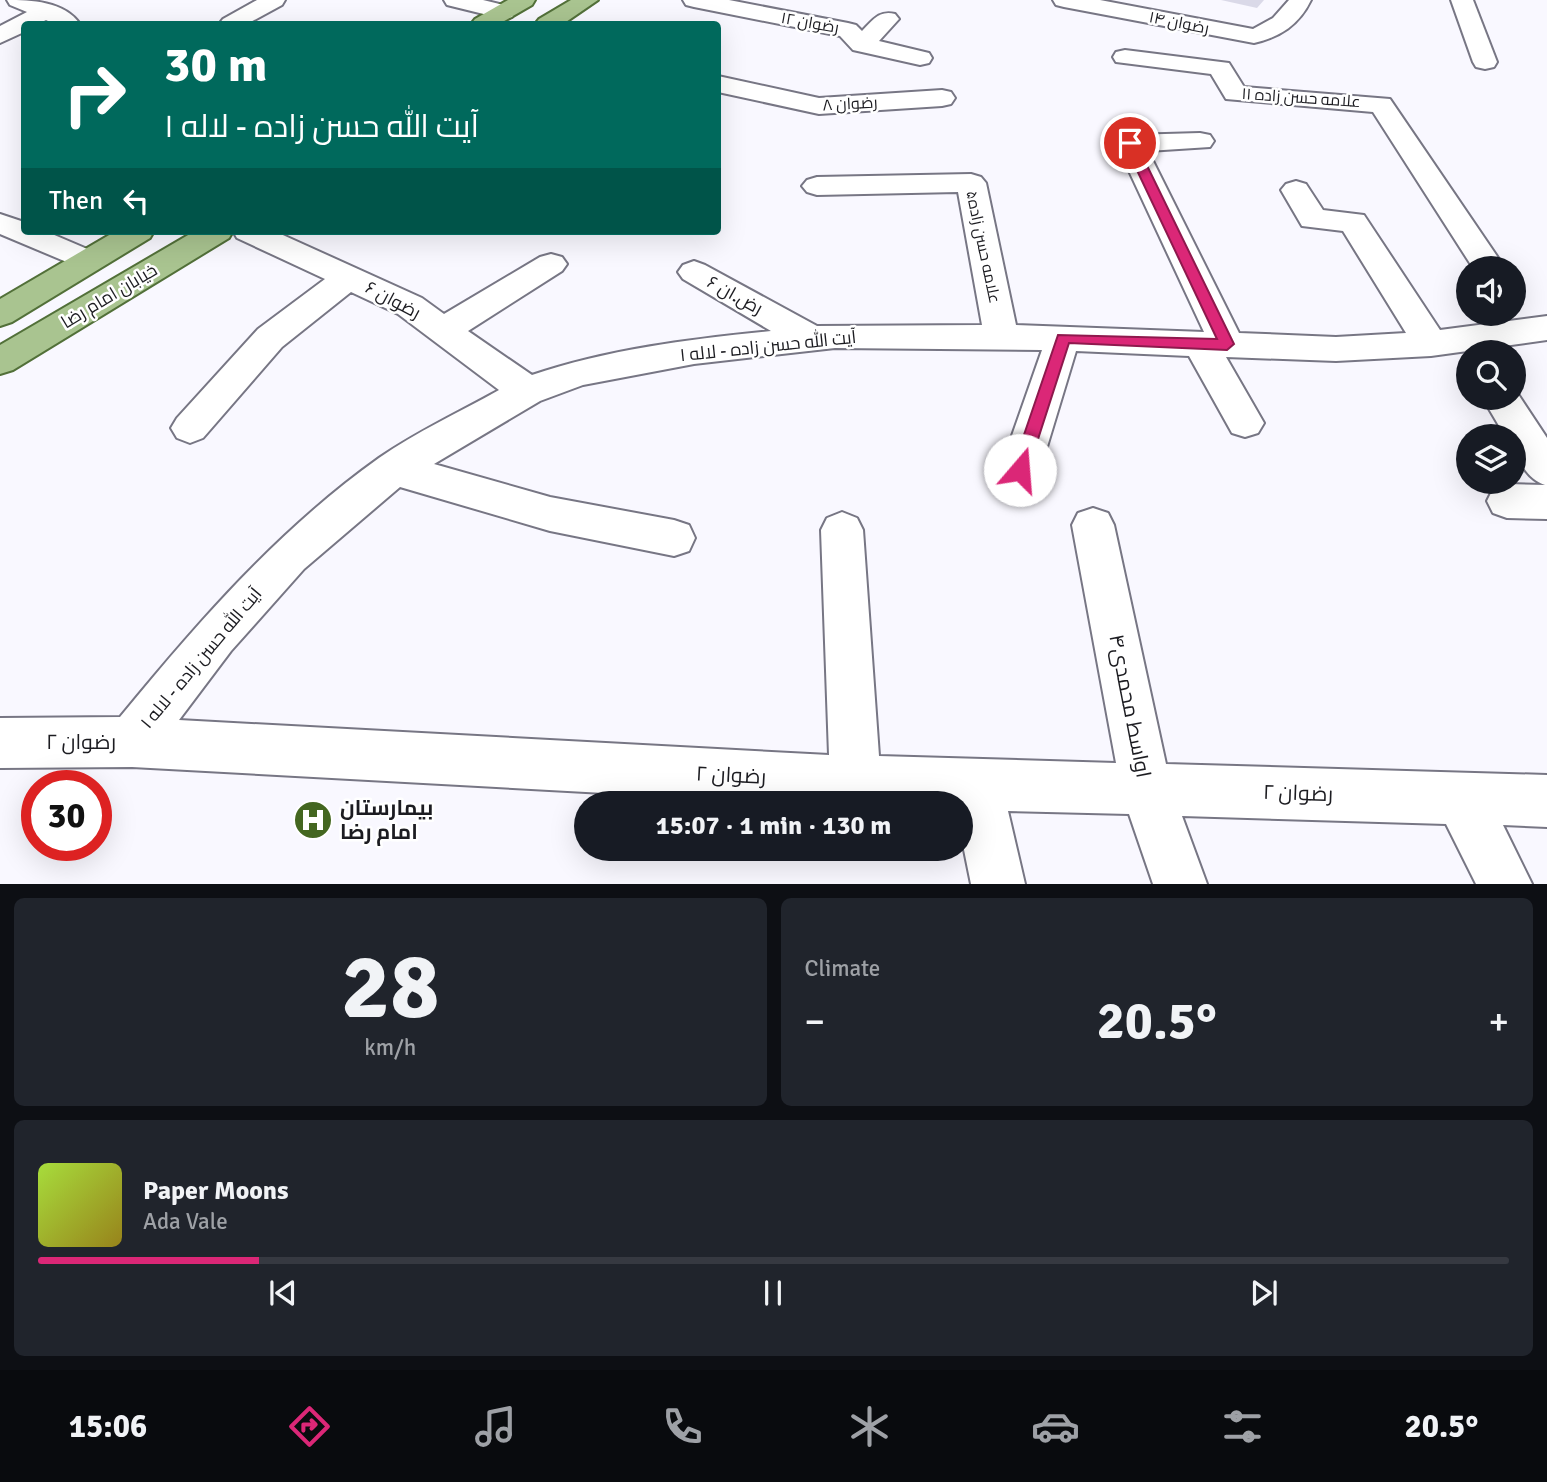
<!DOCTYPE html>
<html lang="en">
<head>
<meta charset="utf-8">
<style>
  body { margin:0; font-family:Signika,Cairo,sans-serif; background:#20242c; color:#f1f3f6; height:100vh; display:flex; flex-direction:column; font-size:26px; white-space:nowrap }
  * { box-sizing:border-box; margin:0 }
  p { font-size:23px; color:#9ea1a6 }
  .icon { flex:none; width:38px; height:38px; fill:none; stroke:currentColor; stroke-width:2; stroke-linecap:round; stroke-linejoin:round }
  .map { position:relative; height:884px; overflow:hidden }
  .panel { display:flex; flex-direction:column; gap:14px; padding:14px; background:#0d0f14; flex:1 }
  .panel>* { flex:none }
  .top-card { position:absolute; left:21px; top:21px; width:700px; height:214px; border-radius:7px; box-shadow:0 7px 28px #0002; background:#00695c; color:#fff; overflow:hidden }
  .buttons { position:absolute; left:1456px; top:256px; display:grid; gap:14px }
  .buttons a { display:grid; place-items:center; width:70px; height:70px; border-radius:50%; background:#171b24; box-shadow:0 7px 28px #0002; font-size:35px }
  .speed { position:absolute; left:21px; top:770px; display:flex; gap:14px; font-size:35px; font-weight:700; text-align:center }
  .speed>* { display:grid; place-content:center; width:91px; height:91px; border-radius:50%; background:#171b24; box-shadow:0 7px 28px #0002; line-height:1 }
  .speed .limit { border:10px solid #d22; background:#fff; color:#111 }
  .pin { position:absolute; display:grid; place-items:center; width:60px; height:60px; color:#fff; margin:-30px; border:4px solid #fff; border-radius:50%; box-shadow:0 2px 7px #0007 }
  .me { position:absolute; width:77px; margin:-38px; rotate:18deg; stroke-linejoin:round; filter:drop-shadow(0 0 5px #0008) }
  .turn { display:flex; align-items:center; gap:24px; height:147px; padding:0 28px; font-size:32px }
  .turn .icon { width:91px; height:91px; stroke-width:2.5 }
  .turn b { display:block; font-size:49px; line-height:60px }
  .then { display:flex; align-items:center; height:66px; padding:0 28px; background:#0003; gap:14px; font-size:26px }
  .big { font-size:52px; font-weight:700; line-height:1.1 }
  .panel .card { flex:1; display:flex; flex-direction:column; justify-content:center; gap:10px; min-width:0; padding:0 24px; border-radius:10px; background:#20242c }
  .panel .dial { align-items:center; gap:0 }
  .dial b { font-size:91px; line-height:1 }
  .song { display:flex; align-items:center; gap:21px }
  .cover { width:84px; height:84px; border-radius:10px; background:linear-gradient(135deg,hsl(80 70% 55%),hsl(50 70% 35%)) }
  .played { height:7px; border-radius:4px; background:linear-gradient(90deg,#db2777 15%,#363941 15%) }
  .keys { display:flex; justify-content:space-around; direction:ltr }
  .heat { display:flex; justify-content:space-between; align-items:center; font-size:38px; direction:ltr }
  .panel .tiles { flex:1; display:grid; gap:14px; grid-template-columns:1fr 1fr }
  .card:last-child { grid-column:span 2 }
  .trip { position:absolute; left:574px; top:791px; width:399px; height:70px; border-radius:35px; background:#171b24; box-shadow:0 7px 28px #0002; font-weight:700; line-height:70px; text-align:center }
  .tab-bar { display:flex; height:112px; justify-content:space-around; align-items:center; background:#090b0e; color:#9ea1a6 }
  .tab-bar .icon { width:49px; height:49px }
  .tab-bar .active { color:#db2777 }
  .tab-bar b { font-size:32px; color:#f1f3f6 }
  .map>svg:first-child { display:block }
</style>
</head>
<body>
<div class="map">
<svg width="1547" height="884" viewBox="0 0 1547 884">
  <rect width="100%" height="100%" fill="#f9f8ff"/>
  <polygon fill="#dad9e8" points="1221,0 1264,0 1257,8"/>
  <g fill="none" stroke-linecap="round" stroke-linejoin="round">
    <defs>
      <g id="minor">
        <path d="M 7,0 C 31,0 64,1 80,24 L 54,24 L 46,20 L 38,24 L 24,24 L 24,32 L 0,43 L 0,26 L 27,12 L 10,5 Z"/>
        <polygon points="257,0 285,0 282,5 247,24 219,24 223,19"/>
        <polygon points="444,0 483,0 512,7 515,12 512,17 504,19 447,5"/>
        <path d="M 683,0 L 729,0 L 848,23 L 856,25 L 862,31 C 873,20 879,10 895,14 L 899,19 L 879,41 L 929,53 L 932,58 L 929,63 L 920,65 L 862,52 L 853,50 L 840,36 L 694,7 L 686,5 Z"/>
        <path d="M 1053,0 L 1100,0 L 1253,29 L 1273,18 L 1289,0 L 1311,0 C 1299,25 1280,37 1254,43 L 1064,7 L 1056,5 Z"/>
        <polygon points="1451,0 1473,0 1497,62 1494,67 1485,69 1476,67 1473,62"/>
        <polygon points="1125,50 1229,63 1244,87 1390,99 1505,268 1473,268 1373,112 1226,99 1211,74 1116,62 1113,57 1116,52"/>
        <polygon points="718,76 819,98 942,90 951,92 955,98 951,104 942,106 819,114 718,92"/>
        <path d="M 1200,133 L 1210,135 L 1214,141 L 1210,147 L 1148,151 L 1239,333 L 1336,337 L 1406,333 L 1343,231 L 1302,226 L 1281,190 L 1286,184 L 1296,181 L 1306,184 L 1323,210 L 1364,215 L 1440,330 L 1547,316 L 1547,340 L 1431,356 L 1336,361 L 1226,357 L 1264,423 L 1258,433 L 1245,437 L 1232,433 L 1189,356 L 1076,351 L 1040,470 L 1034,481 L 1020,486 L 1006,481 L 1000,470 L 1042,350 L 835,348 L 694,364 L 583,385 L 540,401 L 434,464 L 550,497 L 674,520 L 689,525 L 695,538 L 689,551 L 674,556 L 550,531 L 400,487 L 304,569 L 231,651 L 179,720 L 829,755 L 821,530 L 827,518 L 842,512 L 857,518 L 863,530 L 879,756 L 1116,763 L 1072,525 L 1078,513 L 1093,508 L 1108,513 L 1114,525 L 1166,764 L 1547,775 L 1547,827 L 1503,825 L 1532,884 L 1476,884 L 1446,824 L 1182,816 L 1207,884 L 1153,884 L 1129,814 L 1008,811 L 1025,884 L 971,884 L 961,835 L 961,803 L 787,803 L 132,767 L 0,768 L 0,718 L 120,717 C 198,622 278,530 379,458 C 416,432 460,412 499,390 L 398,314 L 351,292 L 282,347 L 203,438 L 190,443 L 177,438 L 171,428 L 177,418 L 258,329 L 325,279 L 237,238 L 233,231 L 274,231 L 422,298 L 444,314 L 540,257 L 551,254 L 562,257 L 567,264 L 562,271 L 468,331 L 532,375 C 609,349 690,339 771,331 L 683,279 L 678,272 L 683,265 L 694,261 L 705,265 L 817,326 L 982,325 L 958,192 L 817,195 L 807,192 L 802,186 L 807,180 L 817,177 L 971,174 L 981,177 L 986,183 L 1016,325 L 1204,332 L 1116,143 L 1120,137 L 1130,135 Z"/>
        <polygon points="0,214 24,222 24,231 45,231 99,254 104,261 99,268 88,271 0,234"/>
        <path d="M 1514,388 L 1547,438 L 1547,519 L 1507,518 L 1493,513 L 1487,501 L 1493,489 L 1507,484 L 1545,485 C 1526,479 1514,456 1514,436 L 1505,436 L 1482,397 L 1514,397 Z"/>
      </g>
      <g id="major">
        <polygon points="508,0 535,0 532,5 499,24 471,24 475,19"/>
        <polygon points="571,0 598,0 563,24 535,24 539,19"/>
        <polygon points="116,231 154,231 150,238 12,322 0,326 0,299"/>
        <polygon points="195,231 233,231 229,238 13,370 0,374 0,345"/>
      </g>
    </defs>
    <use href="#minor" stroke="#777684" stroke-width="4"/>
    <use href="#major" stroke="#527039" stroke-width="4"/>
    <use href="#minor" fill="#fff" fill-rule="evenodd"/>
    <use href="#major" fill="#a9c490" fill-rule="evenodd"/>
  </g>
  <polygon fill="#db2777" stroke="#8e194d" stroke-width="2" points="1130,140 1136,143 1234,344 1227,350 1069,343 1028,470 1026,474 1014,474 1012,470 1058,335 1217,339 1124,143"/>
  <defs>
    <symbol id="hospital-disc" viewBox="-11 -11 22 22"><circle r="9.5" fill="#446720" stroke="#fff"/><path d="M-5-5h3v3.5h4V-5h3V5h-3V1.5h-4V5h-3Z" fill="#fff"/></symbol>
  </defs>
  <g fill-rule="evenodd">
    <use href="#hospital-disc" x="291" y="798" width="44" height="44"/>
  </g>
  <g text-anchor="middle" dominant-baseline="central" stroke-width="5" stroke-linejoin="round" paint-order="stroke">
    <g font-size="16" fill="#1c1c21" stroke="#fff">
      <text transform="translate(810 23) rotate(10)">رضوان ۱۲</text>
      <text transform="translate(1179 23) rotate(11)">رضوان ۱۴</text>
      <text transform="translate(1301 98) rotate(4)">علامه حسن زاده ۱۱</text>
      <text transform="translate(850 104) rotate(-3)">رضوان ۸</text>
      <text transform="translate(983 247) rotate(78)">علامه حسن زاده۵</text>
    </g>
    <g font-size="18" fill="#1c1c21" stroke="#fff">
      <text transform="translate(735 295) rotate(29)">رض.ان ۶</text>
      <text transform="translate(109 296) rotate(-31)">خیابان امام رضا</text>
      <text transform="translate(393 300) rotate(28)">رضوان ۶</text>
      <text transform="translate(768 346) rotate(-6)">آیت الله حسن زاده - لاله ۱</text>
      <text transform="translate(201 658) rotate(-50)">آیت الله حسن زاده - لاله ۱</text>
    </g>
    <g font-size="21" fill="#1c1c21" stroke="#fff">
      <text transform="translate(1130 706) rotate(79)">اواسط محمدی۴</text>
      <text x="81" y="742">رضوان ۲</text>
      <text transform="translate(731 775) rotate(3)">رضوان ۲</text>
      <text transform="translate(1298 793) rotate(2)">رضوان ۲</text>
    </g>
    <g font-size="21" font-weight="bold" fill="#1c1c21" stroke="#fff" text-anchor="start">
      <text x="340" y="808">بیمارستان<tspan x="340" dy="24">امام رضا</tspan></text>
    </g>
  </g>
</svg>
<div class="buttons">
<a><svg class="icon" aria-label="sound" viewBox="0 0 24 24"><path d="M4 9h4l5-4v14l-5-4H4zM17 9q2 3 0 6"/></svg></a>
<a><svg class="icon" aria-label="search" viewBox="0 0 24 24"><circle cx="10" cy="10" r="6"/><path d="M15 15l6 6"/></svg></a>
<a><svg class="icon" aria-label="layers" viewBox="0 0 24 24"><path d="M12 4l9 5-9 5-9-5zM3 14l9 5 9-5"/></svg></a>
</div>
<div class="speed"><div class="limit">30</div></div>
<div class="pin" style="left:1130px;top:143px;background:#d93025"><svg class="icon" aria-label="arrive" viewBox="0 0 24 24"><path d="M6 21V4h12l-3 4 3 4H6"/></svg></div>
<svg class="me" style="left:1020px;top:470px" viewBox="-20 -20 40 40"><circle r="19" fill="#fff"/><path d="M0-13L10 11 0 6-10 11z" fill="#db2777"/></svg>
<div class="trip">15:07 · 1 min · 130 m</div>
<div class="top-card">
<div class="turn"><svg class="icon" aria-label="right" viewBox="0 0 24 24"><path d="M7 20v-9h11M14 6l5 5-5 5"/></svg><div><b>30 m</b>آیت الله حسن زاده - لاله ۱</div></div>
<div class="then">Then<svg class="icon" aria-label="left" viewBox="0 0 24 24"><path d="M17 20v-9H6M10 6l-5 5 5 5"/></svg></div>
</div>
</div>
<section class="panel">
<div class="tiles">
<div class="card dial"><b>28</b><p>km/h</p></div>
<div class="card"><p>Climate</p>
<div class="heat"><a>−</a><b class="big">20.5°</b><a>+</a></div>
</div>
<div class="card">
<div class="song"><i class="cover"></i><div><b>Paper Moons</b><p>Ada Vale</p></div></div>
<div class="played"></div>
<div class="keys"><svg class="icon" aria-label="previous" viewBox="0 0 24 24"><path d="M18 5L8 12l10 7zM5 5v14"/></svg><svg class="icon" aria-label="pause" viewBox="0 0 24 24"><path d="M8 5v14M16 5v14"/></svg><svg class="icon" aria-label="next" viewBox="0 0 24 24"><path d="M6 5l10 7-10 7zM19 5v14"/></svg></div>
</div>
</div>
</section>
<nav class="tab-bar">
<b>15:06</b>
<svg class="icon active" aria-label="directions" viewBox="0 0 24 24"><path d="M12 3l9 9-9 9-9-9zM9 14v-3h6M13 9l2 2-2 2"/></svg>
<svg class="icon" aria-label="music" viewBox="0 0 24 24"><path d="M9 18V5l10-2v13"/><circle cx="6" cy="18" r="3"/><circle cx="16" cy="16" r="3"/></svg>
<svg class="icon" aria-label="phone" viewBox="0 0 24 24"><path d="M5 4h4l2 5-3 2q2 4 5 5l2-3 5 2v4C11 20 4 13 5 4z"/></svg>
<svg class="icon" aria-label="climate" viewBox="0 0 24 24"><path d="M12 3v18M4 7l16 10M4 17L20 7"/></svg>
<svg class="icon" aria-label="car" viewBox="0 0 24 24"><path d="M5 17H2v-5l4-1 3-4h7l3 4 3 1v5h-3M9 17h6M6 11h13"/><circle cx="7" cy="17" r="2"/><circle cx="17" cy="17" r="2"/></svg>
<svg class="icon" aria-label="filters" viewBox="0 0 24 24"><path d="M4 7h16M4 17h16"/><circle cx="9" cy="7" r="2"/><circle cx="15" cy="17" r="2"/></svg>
<b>20.5°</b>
</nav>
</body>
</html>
